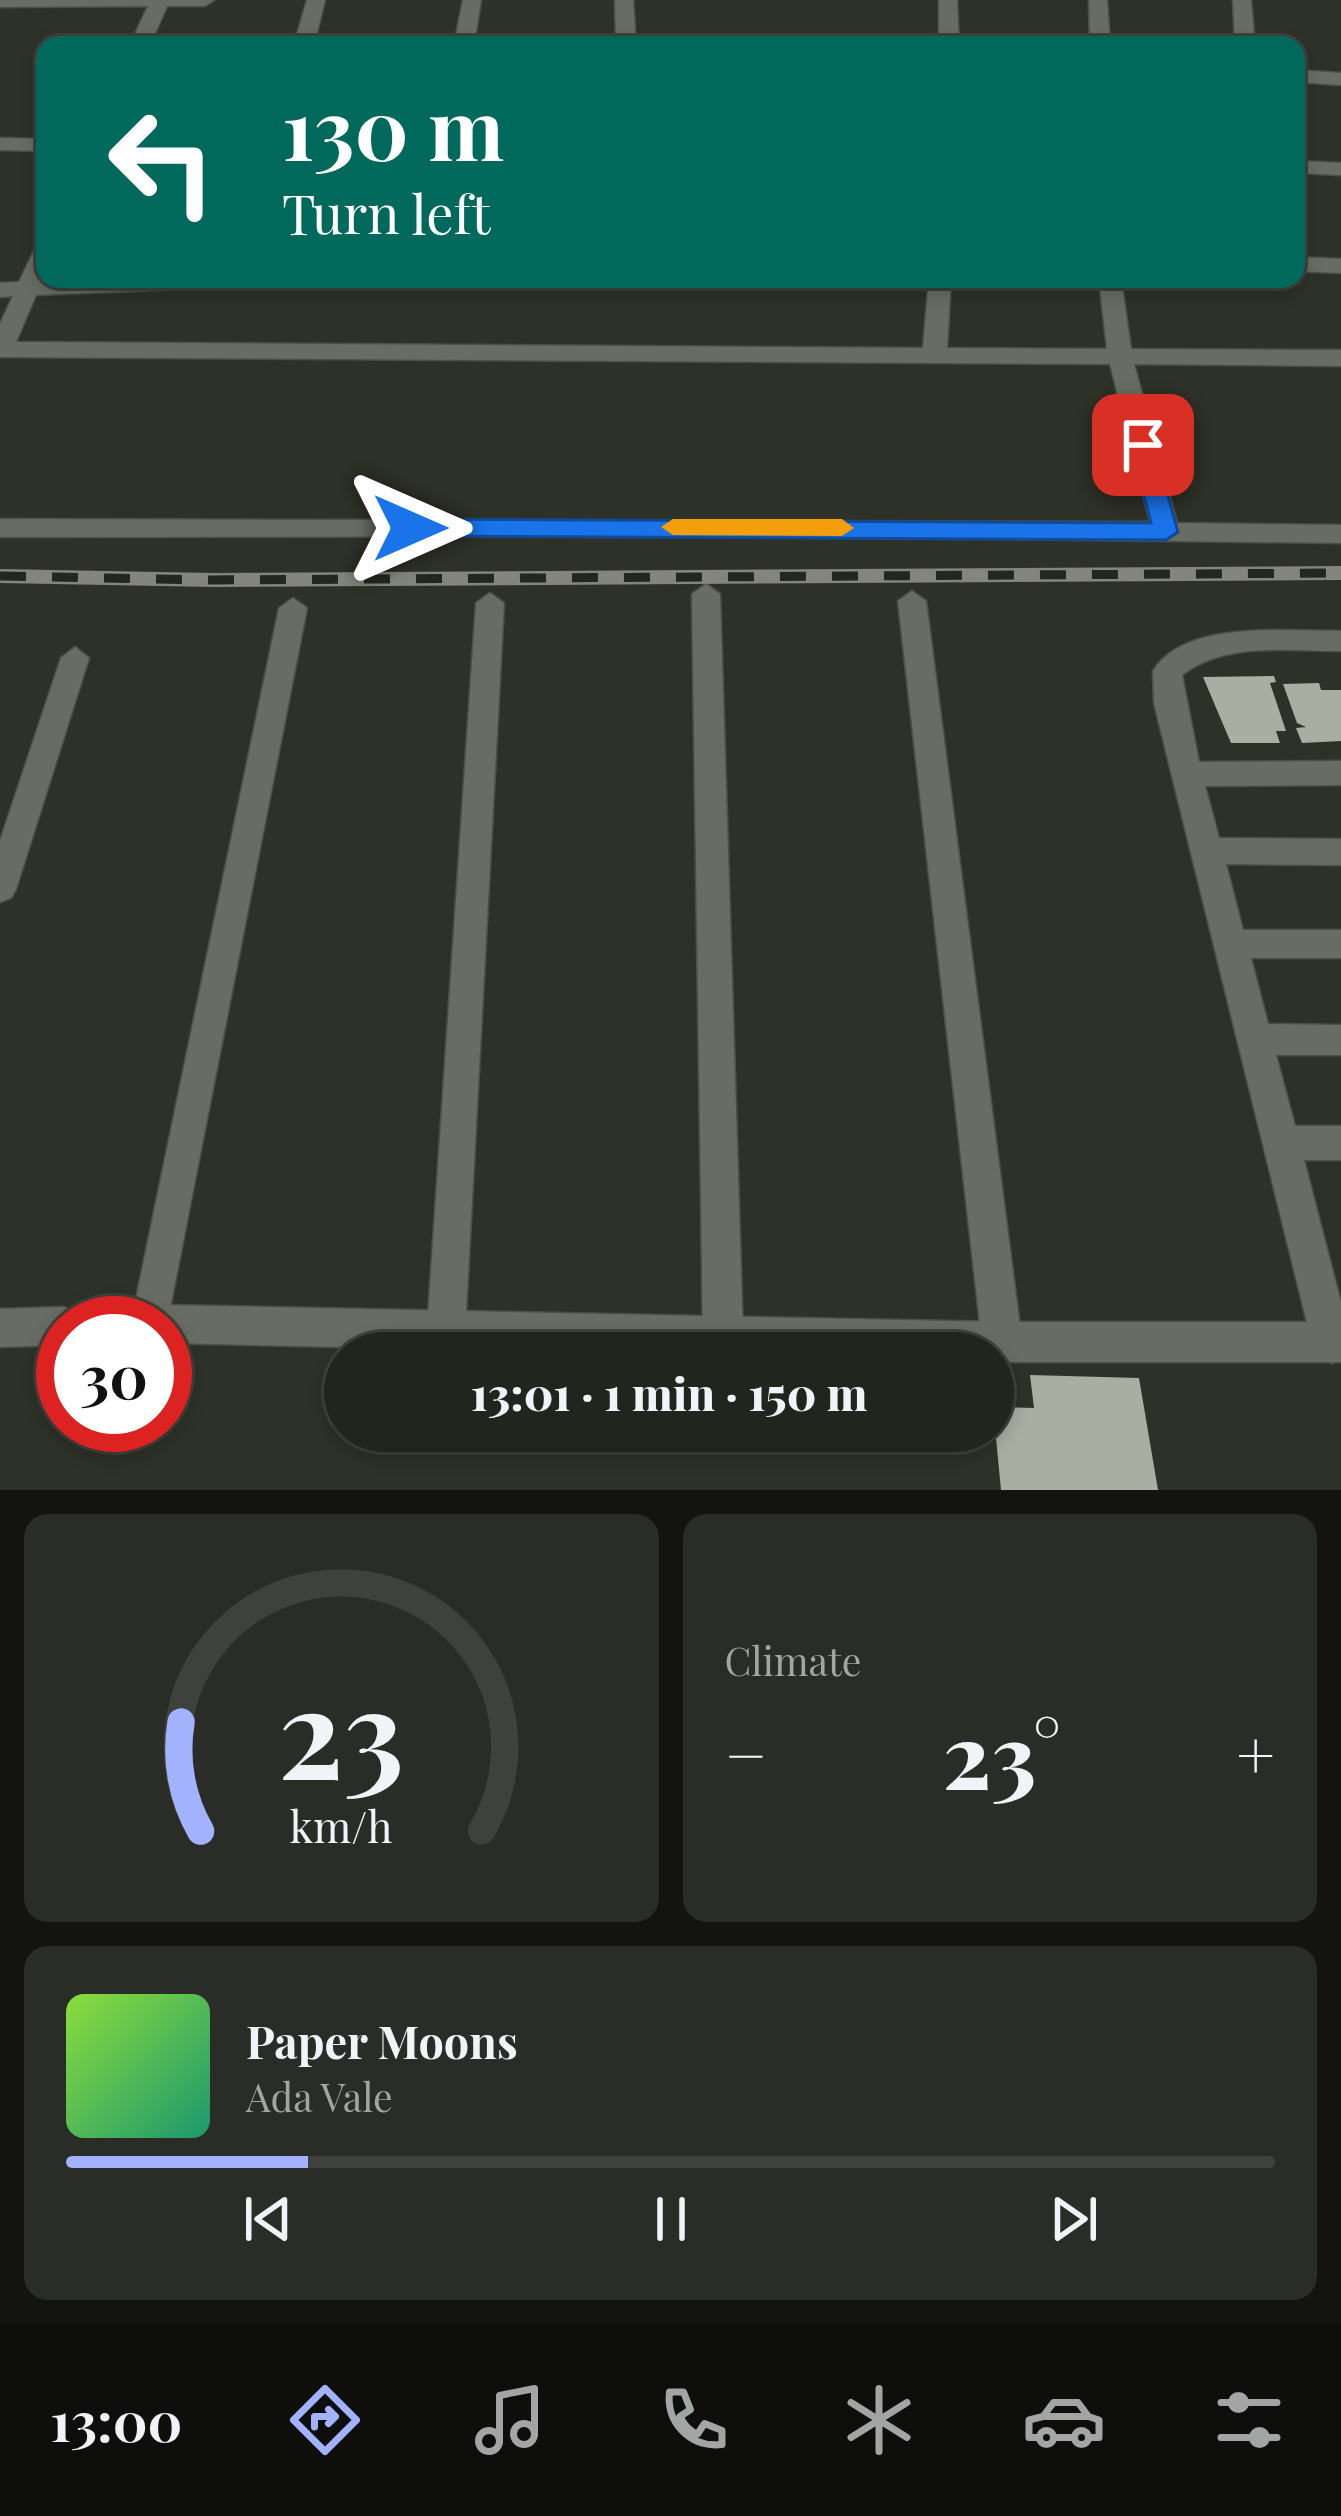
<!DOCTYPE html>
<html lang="en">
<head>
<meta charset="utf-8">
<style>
  body { margin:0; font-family:"Playfair Display",serif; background:#2a2d27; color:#f1f3f6; height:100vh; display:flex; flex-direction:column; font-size:45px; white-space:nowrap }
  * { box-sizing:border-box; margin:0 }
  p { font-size:39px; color:#a2a5a4 }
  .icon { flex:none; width:66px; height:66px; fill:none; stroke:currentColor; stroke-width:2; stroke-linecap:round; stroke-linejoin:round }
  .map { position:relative; height:1490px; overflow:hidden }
  .side { display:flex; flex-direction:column; gap:24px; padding:24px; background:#131410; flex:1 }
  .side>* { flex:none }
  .guide { position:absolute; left:36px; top:36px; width:1269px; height:252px; border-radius:24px; box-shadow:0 6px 18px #0003,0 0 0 3px #3f423c; background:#00695c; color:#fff; overflow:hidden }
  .speed { position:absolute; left:36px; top:1296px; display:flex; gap:24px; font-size:60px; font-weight:700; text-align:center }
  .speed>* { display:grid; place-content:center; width:156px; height:156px; border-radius:50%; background:#22251e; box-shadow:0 6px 18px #0003,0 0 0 3px #3f423c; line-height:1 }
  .speed .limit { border:18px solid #d22; background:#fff; color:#111 }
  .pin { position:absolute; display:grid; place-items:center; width:102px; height:102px; color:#fff; margin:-51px; border-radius:24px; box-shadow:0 6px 18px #0006 }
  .me { position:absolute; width:132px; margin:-66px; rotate:90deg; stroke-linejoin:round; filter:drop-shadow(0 0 9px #0008) }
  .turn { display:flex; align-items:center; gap:42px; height:252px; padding:0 48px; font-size:54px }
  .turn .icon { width:156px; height:156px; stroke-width:2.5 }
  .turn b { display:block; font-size:84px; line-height:102px }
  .big { font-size:90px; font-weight:800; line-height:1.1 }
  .side .card { flex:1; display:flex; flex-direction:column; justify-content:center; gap:18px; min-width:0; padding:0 42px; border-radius:24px; background:#2a2d27 }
  .side .dial { align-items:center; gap:0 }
  .dial svg { height:312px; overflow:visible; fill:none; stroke:#3f423c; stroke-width:7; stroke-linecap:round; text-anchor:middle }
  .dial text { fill:#f1f3f6; stroke:none }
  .song { display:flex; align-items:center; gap:36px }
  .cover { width:144px; height:144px; border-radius:18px; background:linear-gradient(135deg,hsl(90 70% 55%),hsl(160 70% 35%)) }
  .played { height:12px; border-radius:6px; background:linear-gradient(90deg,#a2b2fd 20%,#3f423c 20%) }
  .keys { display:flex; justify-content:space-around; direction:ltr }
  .heat { display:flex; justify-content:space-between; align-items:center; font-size:66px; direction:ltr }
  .side .tiles { flex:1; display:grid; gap:24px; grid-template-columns:1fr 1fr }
  .card:last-child { grid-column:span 2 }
  .trip { position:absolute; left:324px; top:1332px; width:690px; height:120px; border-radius:60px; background:#22251e; box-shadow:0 6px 18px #0003,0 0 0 3px #3f423c; font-weight:800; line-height:120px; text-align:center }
  .menu { display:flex; height:192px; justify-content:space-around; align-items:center; background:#0e0f0c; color:#a2a5a4 }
  .menu .icon { width:84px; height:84px }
  .menu .active { color:#a2b2fd }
  .menu b { font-size:54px; color:#f1f3f6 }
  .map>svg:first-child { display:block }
</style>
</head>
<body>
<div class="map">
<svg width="1341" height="1490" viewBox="0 0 1341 1490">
  <rect width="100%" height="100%" fill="#2e3128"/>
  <g fill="#a9ada2">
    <polygon points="1274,676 1276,682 1270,683 1286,731 1276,731 1280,743 1231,743 1203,677"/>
    <polygon points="1319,683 1321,690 1341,690 1341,741 1302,743 1296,728 1306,727 1297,723 1283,684"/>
    <polygon points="1030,1375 1139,1378 1158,1490 1001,1490 993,1407 1034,1408"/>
  </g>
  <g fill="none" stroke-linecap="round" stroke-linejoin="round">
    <defs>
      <g id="minor">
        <polygon points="0,0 214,0 205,6 167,6 150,45 130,45 148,6 0,7"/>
        <polygon points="307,0 325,0 314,45 294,45"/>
        <polygon points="463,0 481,0 474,45 454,45"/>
        <polygon points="615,0 633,0 636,45 616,45"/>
        <polygon points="939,0 957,0 959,45 939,45"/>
        <polygon points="1089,0 1107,0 1110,45 1090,45"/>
        <polygon points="1233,0 1251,0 1255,45 1235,45"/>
        <polygon points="1296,70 1341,73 1341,85 1296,82"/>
        <polygon points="0,138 45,139 45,151 0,150"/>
        <polygon points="1296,161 1341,163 1341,175 1296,173"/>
        <polygon points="45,244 43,281 261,279 250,286 36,295 16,342 923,348 929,279 951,279 947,348 1107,349 1099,279 1121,279 1131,349 1341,350 1341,366 1134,364 1177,523 1341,525 1341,543 775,536 0,537 0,519 1150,522 1110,364 0,357 0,324 13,296 0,297 0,283 19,282 34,251"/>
        <polygon points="1296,257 1341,259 1341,273 1296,271"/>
        <polygon points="706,584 720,594 743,1336 737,1350 709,1350 703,1336 692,594"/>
        <polygon points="912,591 926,601 1022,1342 1016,1356 1002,1362 987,1353 982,1342 898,601"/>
        <polygon points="490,593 504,603 465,1331 460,1345 446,1350 432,1345 427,1331 476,603"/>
        <polygon points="293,598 307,608 165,1334 165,1323 131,1323 279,608"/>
        <path d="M 1273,630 L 1341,631 L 1341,651 C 1289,651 1226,641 1182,675 L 1199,762 L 1341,761 L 1341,785 L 1205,786 L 1219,838 L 1341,839 L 1341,865 L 1226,864 L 1243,930 L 1341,930 L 1341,958 L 1251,958 L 1268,1024 L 1341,1025 L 1341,1055 L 1276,1055 L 1295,1126 L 1341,1126 L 1341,1160 L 1304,1160 L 1341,1303 L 1341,1359 L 1332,1363 L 1318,1357 L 1312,1343 L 1154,703 L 1153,671 C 1176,634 1233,631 1273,630 Z"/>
        <polygon points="75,647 89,658 16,889 11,898 0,902 0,841 61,658"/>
      </g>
      <g id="tertiary">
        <polygon points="165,1305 1002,1322 1341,1322 1341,1362 1002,1362 993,1361 993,1353 607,1353 165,1343 165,1323 146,1323 151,1310"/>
        <polygon points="63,1307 77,1312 81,1323 63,1323 63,1345 0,1347 0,1309"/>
      </g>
    </defs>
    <use href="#minor" stroke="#4c4f47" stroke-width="3"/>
    <use href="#tertiary" stroke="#4c4f47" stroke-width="3"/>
    <use href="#minor" fill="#686c62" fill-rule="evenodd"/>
    <use href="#tertiary" fill="#686c62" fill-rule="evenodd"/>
    <defs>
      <polyline id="rail" points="0,576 213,580 1341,573"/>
    </defs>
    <use href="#rail" stroke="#83857e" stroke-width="14"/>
    <use href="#rail" stroke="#24271f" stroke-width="9" stroke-dasharray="26" stroke-linecap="butt"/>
  </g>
  <polygon fill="#1a73e8" stroke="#114b97" stroke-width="3" points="1143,437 1154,445 1178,532 1166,540 410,536 398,528 410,519 1151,523 1131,445"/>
  <polygon fill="#f59e0b" points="673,519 842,519 854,528 842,536 673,535 661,527"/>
</svg>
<div class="speed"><div class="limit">30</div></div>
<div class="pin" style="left:1143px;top:445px;background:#d93025"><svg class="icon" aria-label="arrive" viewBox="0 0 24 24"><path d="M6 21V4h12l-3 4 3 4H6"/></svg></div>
<svg class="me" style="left:410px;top:528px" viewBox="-20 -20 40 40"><path d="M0-17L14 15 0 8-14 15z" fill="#1a73e8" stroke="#fff" stroke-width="4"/></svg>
<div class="trip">13:01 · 1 min · 150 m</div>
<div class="guide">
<div class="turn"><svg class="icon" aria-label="left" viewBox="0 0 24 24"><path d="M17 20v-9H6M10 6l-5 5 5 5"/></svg><div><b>130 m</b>Turn left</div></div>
</div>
</div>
<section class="side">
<div class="tiles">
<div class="card dial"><svg viewBox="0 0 100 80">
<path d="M14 69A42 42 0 1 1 86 69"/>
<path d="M14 69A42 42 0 0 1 9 41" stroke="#a2b2fd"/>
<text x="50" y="56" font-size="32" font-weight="700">23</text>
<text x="50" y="72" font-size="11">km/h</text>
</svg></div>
<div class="card"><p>Climate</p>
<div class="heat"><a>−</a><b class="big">23°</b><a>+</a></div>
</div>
<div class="card">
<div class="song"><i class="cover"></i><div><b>Paper Moons</b><p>Ada Vale</p></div></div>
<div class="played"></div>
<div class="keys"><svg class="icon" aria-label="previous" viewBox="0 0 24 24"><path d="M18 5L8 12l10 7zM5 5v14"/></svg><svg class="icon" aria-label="pause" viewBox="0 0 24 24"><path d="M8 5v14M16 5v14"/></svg><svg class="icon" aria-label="next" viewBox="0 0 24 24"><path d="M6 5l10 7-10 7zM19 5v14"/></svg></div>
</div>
</div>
</section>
<nav class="menu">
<b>13:00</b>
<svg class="icon active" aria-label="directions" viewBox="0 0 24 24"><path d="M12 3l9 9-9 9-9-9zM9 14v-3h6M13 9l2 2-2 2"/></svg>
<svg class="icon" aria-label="music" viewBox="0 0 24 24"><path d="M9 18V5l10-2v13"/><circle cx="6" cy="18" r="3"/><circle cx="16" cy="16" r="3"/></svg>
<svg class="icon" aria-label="phone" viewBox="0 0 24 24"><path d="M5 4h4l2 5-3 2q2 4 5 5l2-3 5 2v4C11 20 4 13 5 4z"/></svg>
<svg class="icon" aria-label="climate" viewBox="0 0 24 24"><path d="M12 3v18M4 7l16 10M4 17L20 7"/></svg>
<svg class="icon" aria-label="car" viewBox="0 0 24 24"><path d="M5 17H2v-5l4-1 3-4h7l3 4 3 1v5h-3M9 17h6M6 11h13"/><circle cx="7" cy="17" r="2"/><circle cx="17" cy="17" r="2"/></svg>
<svg class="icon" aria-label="filters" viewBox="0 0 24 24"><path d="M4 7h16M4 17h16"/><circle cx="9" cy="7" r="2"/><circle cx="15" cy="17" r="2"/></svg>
</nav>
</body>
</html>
